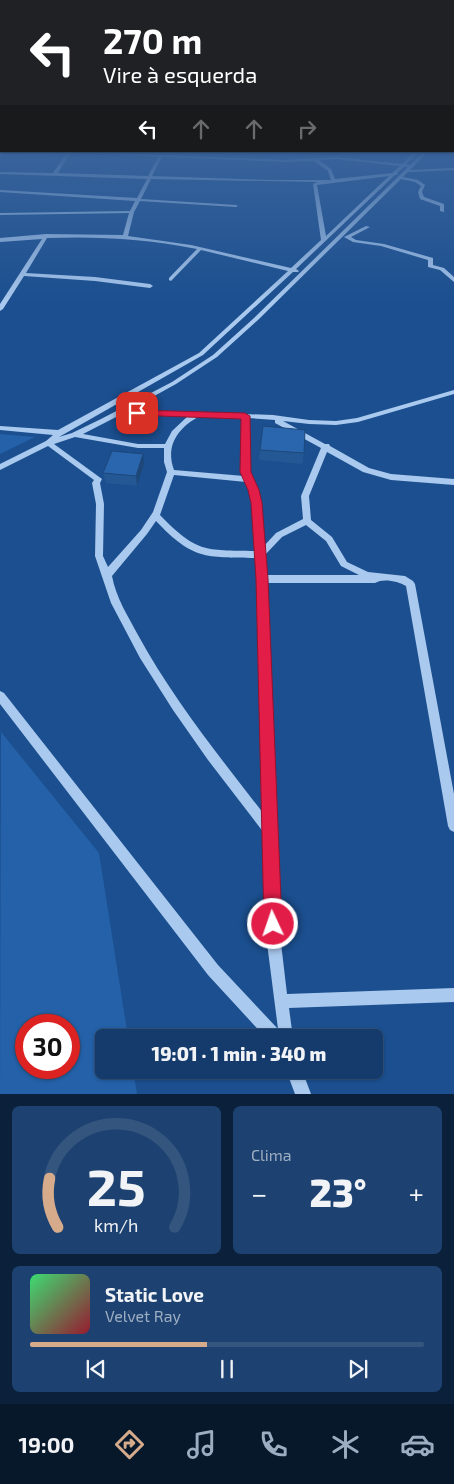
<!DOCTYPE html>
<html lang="pt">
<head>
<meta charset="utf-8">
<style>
  body { margin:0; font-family:"Exo 2",sans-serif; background:#1d4271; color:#f1f3f6; height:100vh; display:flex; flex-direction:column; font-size:19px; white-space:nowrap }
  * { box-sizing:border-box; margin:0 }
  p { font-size:16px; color:#9dadc1 }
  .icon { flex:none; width:28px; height:28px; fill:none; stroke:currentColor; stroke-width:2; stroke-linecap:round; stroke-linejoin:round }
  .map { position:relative; height:1094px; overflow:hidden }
  .details { display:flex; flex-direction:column; gap:12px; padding:12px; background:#0b203b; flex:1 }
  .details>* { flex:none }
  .top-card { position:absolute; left:0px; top:0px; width:455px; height:152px; box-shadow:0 1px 4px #0004,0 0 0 1px #33557e; background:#202124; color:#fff; overflow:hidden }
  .speed { position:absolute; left:15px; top:1014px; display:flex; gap:10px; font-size:25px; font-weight:700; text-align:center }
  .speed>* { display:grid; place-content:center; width:65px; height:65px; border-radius:50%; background:#143b6b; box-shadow:0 1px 4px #0004,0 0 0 1px #33557e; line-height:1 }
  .speed .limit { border:8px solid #d22; background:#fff; color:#111 }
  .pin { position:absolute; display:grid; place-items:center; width:42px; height:42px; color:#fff; margin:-21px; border-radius:10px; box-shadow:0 2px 8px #0006 }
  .me { position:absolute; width:55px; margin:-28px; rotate:357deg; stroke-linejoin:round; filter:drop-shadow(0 0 4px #0008) }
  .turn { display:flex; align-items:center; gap:18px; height:105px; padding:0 20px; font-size:22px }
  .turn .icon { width:65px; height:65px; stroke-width:2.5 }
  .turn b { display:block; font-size:35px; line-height:42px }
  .lanes { display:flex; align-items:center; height:48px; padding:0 20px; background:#0003; justify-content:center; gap:25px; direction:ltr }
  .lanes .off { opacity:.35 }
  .big { font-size:38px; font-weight:800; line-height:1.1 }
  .details .widget { flex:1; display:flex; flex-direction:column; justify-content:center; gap:8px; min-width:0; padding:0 18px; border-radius:8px; background:#1d4271 }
  .details .dial { align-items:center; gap:0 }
  .dial svg { height:130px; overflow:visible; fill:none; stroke:#33557e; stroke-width:7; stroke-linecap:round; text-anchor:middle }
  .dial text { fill:#f1f3f6; stroke:none }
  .song { display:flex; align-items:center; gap:15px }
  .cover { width:60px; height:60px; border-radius:8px; background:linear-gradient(135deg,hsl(140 70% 55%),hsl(350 70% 35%)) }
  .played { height:5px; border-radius:2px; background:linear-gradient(90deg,#d6ab8b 45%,#33557e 45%) }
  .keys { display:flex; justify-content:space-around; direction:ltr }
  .heat { display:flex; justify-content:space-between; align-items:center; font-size:28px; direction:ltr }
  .details .tiles { flex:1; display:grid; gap:12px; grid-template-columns:1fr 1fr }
  .widget:last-child { grid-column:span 2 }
  .trip { position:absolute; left:95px; top:1029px; width:288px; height:50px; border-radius:8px; background:#143b6b; box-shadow:0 1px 4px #0004,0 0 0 1px #33557e; font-weight:800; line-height:50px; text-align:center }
  .tabs { display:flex; height:80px; justify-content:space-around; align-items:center; background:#08182b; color:#9dadc1 }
  .tabs .icon { width:35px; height:35px }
  .tabs .on { color:#d6ab8b }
  .tabs b { font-size:22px; color:#f1f3f6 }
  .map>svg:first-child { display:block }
</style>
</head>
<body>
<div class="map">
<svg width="454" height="1094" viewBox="0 0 454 1094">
  <rect width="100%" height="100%" fill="#1b4f8f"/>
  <g fill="#2461a8" fill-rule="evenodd">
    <polygon points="0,434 35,437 0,454"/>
    <path d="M 1,732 L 99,853 L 128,1037 L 104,1038 L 104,1070 L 133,1070 L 137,1094 L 0,1094 ZM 26,1025 L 69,1025 L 69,1068 L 26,1068 Z"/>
  </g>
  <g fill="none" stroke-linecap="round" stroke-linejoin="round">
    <g fill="#a9c9ee" fill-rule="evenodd">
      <path d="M 415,151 L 420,151 L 406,164 L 410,165 L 424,151 L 429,151 L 410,170 L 454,168 L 454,170 L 408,172 L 403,177 L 418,180 L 425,185 L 422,192 L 424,197 L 444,204 L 444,212 L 440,211 L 440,206 L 420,199 L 418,192 L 421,186 L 415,182 L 401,179 L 258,320 L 217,357 L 176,384 L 129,410 L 273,415 L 309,420 L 336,421 L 357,418 L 454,390 L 454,394 L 358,422 L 336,425 L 309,424 L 283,421 L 325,444 L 329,444 L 330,446 L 369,468 L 391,474 L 454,479 L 454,485 L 391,480 L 363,472 L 327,452 L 309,496 L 311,520 L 332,537 L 347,562 L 368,572 L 405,576 L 413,581 L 415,584 L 454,794 L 454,832 L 450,830 L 448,826 L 406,586 C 398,581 383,578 375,583 L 266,583 L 281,943 L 287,994 L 454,988 L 454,1002 L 289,1008 L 293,1038 L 266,1038 L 208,975 L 0,704 L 0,691 L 4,693 L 218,965 L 278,1029 L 267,943 L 264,833 L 208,760 L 173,710 L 140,658 L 111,603 L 95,556 L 96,504 L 92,483 L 94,480 L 48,446 L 0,470 L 0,464 L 46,441 L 53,435 L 0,430 L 0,426 L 58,430 L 199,353 L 288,271 L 201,250 L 171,281 L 169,280 L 169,278 L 197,249 C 147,239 98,236 47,238 L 26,273 L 95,277 L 150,284 L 153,286 L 150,288 L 95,281 L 24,276 L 3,309 L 0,311 L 0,304 L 42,239 L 0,242 L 0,238 L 46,234 L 123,235 L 129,213 L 0,215 L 0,213 L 130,211 L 135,201 L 0,192 L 0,190 L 137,198 L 147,179 L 0,174 L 0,172 L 53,173 L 65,155 L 0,156 L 0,154 L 100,152 L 286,160 L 335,157 L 402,164 ZM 100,154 L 158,157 L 148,176 L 58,173 L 69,155 ZM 162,157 L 286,162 L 314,161 L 328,171 L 331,180 L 271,180 L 152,176 ZM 335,159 L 400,166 L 392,173 L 335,179 L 331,169 L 319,160 ZM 404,167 L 408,167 L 254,318 L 213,355 L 172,382 L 101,419 L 72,433 L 59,437 L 203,355 L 293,272 L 298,272 L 299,271 L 296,269 L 395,175 L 398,175 L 397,173 ZM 389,176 L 326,236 L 317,185 ZM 151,179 L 317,182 L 313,184 L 321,240 L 291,268 L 191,245 L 128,236 L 134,212 L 140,201 L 236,207 L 238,206 L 236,205 L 141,199 ZM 122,414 L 188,416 L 172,431 L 165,444 L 138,444 L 83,434 ZM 198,417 L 241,418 L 242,472 L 244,476 L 174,470 C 165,446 178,428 198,417 ZM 249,418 L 275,420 L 275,423 L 321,448 L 301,496 L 303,519 L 276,533 L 264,546 L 258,490 L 250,472 ZM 75,437 L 138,448 L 164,448 L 164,462 L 167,472 L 153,512 L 141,530 L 108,567 L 103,556 L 104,504 L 100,483 L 102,479 L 54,444 ZM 174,475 L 246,482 C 255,503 254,529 255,551 C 204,550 197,553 160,515 ZM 156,521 C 193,560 205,557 256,558 L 263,813 C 219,756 173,699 138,635 C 128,616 116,598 112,576 L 147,534 ZM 306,525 L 326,541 L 341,566 L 359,575 L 265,575 L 264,556 L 282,537 Z"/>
      <polygon points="366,226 370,227 351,237 356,240 384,244 433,258 433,265 444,268 454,277 454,282 440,270 428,267 428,260 381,246 353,242 344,237"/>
      <polygon points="286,1070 302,1070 311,1094 295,1094"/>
    </g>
  </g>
  <g fill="#245895">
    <polygon points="260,450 304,453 302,464 259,460"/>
    <polygon points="144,464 137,486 106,483 103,473"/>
  </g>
  <polygon fill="#1d4779" points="143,454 144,464 137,486 136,476"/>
  <g fill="#2a66ad" stroke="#1d4779">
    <polygon points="263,426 305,430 304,453 260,450"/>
    <polygon points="112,451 143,454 136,476 103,473"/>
  </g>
  <linearGradient id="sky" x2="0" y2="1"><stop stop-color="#0f2b4f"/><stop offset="0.5" stop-color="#39639b"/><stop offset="1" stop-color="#39639b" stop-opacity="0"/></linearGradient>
  <rect width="454" height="303" fill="url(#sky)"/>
  <polygon fill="#e11d48" stroke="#92132f" points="137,410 245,413 250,416 251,472 259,490 262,503 268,579 282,924 279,930 273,933 267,930 264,924 256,579 251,503 248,490 240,472 241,419 133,415 132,413"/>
</svg>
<div class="speed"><div class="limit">30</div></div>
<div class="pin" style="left:137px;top:413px;background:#d93025"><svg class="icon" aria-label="arrive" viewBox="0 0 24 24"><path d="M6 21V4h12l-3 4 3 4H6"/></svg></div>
<svg class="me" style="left:273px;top:924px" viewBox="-20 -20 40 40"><circle r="17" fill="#e11d48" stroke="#fff" stroke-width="3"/><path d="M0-11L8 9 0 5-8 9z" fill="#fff"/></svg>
<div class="trip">19:01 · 1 min · 340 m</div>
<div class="top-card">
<div class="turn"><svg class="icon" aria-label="left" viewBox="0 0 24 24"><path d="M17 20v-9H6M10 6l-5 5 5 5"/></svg><div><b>270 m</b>Vire à esquerda</div></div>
<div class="lanes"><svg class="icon" aria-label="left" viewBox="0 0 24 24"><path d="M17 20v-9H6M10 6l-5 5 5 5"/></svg><svg class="icon off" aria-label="ahead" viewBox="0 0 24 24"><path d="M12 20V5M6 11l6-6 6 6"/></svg><svg class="icon off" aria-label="ahead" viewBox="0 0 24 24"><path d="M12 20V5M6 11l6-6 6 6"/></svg><svg class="icon off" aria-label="right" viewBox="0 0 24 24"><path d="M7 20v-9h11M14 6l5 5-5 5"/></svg></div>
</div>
</div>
<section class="details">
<div class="tiles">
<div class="widget dial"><svg viewBox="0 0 100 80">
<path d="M14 69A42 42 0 1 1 86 69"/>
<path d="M14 69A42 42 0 0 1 9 39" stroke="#d6ab8b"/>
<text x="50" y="56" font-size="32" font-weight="700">25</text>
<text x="50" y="72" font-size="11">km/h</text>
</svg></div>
<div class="widget"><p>Clima</p>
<div class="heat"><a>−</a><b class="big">23°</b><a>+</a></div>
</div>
<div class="widget">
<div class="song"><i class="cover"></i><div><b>Static Love</b><p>Velvet Ray</p></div></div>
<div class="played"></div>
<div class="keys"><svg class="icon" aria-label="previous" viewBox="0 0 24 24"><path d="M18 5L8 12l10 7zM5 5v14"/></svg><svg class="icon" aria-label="pause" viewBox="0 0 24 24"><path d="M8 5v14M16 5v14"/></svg><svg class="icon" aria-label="next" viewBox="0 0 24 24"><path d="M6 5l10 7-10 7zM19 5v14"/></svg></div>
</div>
</div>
</section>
<nav class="tabs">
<b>19:00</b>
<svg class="icon on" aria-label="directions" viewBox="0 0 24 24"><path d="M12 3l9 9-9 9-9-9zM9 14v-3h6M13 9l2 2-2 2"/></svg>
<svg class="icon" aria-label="music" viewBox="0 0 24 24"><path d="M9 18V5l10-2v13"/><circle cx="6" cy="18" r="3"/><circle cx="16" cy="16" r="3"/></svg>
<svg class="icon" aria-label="phone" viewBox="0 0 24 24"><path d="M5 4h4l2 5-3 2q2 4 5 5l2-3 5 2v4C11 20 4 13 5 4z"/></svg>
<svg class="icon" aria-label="climate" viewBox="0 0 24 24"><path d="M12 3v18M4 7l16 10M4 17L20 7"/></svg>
<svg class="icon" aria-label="car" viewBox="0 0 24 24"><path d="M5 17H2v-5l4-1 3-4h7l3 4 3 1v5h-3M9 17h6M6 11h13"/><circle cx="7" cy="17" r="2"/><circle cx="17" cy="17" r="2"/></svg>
</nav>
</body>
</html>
